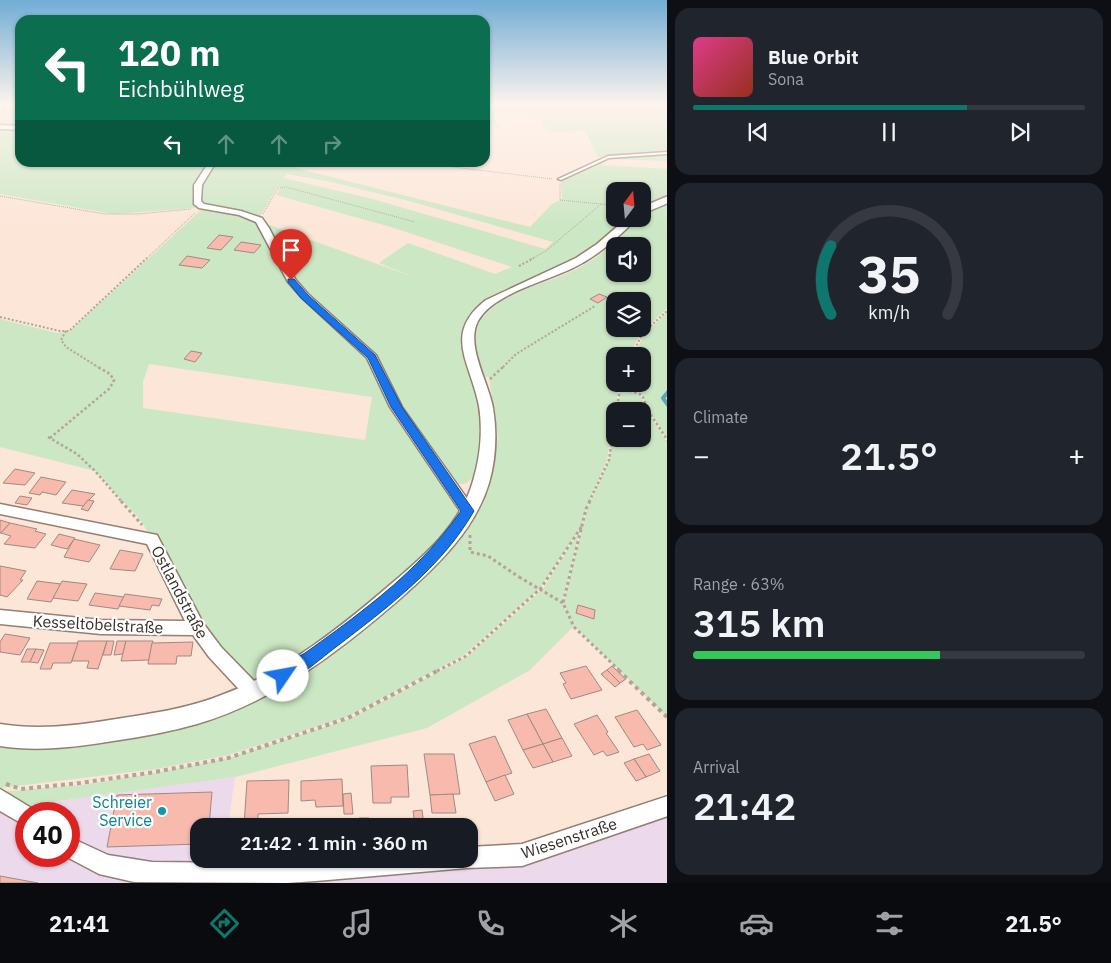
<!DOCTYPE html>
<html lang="en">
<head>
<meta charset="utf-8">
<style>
  body { margin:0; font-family:"IBM Plex Sans",sans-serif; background:#20242c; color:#f1f3f6; height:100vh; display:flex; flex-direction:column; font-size:19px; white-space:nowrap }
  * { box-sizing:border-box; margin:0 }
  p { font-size:16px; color:#9ea1a6 }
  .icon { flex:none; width:28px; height:28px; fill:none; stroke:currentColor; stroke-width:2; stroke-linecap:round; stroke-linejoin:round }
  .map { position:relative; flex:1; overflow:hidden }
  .drawer { display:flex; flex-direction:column; gap:8px; padding:8px; background:#0d0f14; width:444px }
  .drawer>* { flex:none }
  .banner { position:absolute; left:15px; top:15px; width:475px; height:152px; border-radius:15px; box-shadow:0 1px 4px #0004; background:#0b6e4f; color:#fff; overflow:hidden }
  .needle { width:32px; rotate:16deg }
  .controls { position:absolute; left:606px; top:182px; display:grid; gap:10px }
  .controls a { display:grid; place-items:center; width:45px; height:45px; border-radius:10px; background:#171b24; box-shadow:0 1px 4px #0004; font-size:25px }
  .speed { position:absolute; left:15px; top:802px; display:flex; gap:10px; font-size:25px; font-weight:700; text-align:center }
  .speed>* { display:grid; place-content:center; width:65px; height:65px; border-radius:50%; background:#171b24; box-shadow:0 1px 4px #0004; line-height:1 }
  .speed .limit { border:8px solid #d22; background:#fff; color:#111 }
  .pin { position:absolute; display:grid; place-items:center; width:42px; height:42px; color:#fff; margin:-51px -21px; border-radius:50% 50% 50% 0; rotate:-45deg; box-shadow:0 0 5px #0007 }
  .pin .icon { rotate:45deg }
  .me { position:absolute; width:55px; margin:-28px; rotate:57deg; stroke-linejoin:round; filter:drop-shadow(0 0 4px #0008) }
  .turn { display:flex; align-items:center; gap:18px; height:105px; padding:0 20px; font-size:22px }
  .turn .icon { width:65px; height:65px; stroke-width:2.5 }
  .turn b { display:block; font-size:35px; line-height:42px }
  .lanes { display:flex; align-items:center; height:48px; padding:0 20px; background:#0003; justify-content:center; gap:25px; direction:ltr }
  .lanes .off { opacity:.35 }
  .big { font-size:38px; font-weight:600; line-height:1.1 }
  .drawer .card { flex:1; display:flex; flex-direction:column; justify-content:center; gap:8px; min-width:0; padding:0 18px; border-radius:15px; background:#20242c }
  .drawer .dial { align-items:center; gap:0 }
  .dial svg { height:130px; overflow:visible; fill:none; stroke:#363941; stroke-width:7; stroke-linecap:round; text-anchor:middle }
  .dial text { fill:#f1f3f6; stroke:none }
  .song { display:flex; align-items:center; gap:15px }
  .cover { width:60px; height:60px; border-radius:8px; background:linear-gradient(135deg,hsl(330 70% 55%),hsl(10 70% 35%)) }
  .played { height:5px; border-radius:2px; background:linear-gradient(90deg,#0f766e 70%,#363941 70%) }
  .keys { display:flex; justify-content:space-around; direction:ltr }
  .heat { display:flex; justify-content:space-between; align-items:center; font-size:28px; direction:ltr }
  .charge { height:8px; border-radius:4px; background:linear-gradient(90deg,#34c759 63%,#363941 0) }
  .trip { position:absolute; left:190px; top:818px; width:288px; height:50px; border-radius:15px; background:#171b24; box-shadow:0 1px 4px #0004; font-weight:600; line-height:50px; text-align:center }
  .tab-bar { display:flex; height:80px; justify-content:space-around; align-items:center; background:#090b0e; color:#9ea1a6 }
  .tab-bar .icon { width:35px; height:35px }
  .tab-bar .selected { color:#0f766e }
  .tab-bar b { font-size:22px; color:#f1f3f6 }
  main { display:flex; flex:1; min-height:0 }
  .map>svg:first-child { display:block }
</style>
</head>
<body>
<main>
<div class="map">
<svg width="668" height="883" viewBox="0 0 668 883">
  <rect width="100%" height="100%" fill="#fce6d8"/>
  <path fill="#ecdaec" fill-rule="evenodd" d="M 235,777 L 228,826 L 199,826 L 199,859 L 224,859 L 222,874 L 522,855 L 667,806 L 667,883 L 0,883 L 0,809 ZM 26,814 L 69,814 L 69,856 L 26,856 Z"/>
  <g fill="#cbe7c3" fill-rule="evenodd">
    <polygon points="0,104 20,104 20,127 0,126"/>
    <polygon points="485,104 667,104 667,152 598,157 585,131 550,132 546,131 539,117 499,112 496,121 504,131 485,121"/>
    <path d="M 0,127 L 20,129 L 20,162 L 212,163 C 201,178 193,188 195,208 L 114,214 L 0,194 Z"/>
    <path d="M 667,154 L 667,161 L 611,159 L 601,165 L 667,169 L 667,195 L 643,208 L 642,191 L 615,191 L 615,219 L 627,219 C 615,230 603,243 589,251 C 574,260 557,270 541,276 C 512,288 462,299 463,338 C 468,359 477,381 480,402 C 482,418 485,499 453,482 L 398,399 L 374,356 L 293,280 L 264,223 L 416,278 L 379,263 L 408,243 L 495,274 L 512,267 L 391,227 L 276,195 L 281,187 L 277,188 L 259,218 L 205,205 L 200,202 L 200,185 L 216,163 L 293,163 L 292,167 L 530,227 L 552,204 L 562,199 L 561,179 L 610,158 ZM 286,174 L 327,181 L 409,201 L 553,242 L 545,249 L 369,198 L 283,178 Z"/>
    <path d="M 667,202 L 667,308 L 641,333 L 628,356 L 615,356 L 615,384 L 619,384 L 607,460 L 586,509 L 582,526 L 540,588 L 464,655 L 347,717 L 228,755 L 156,769 L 0,788 L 0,747 L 18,749 L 74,746 L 201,722 L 257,701 L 290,683 L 318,663 L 379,616 L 431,571 L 475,514 L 484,499 L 498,438 L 489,377 L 485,377 C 480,361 469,339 479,323 C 498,290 553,284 584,265 C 596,258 608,249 617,239 C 623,233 627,223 635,220 C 637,218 640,219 642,219 L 643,215 ZM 615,246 L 642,246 L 642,274 L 615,274 ZM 615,301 L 642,301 L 642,329 L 615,329 Z"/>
    <path d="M 202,209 L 240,214 L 256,220 L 287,280 L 299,295 L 368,357 L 463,509 C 409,583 330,636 253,682 L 219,649 L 202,621 L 157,534 L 148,532 L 138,517 L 95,471 L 0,447 L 0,319 L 57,333 L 70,331 ZM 149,364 L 372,397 L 365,440 L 143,408 L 143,382 Z"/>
    <polygon points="667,312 667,439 650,412 642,395 621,387 622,384 642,384 642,356 633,356 645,334"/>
    <polygon points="621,388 640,395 648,412 667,442 667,717 574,626 530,670 427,728 235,777 0,809 0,792 81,785 156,773 229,758 349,719 467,657 543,589 580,530 562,603 573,624 563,603 587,509 609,460 615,423 615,439 642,439 642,411 617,411"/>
  </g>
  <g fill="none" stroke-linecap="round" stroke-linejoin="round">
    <polyline stroke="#60a3b9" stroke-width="2" points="656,104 668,106"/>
    <polyline stroke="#60a3b9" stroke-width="4" points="668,392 663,398 668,405"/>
  </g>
  <g fill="#f8baac" stroke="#a18983">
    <polygon points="219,235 233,237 221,250 207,248"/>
    <polygon points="241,242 261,245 254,253 234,250"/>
    <polygon points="187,256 210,260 202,268 179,265"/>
    <polygon points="599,294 607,297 598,303 590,299"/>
    <polygon points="191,351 202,353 195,362 184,359"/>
    <polygon points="15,469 35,473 25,485 3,483"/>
    <polygon points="41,477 66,482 56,495 42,492 40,495 29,493"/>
    <polygon points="72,490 95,494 83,506 62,503"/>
    <polygon points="20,496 32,498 27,505 15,503"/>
    <polygon points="88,500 94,501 88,511 81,509"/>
    <polygon points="0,520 10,523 1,533 0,533"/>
    <polygon points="10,523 37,529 35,531 46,534 35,548 4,544 11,536 1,533"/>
    <polygon points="59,534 75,538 67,549 51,545"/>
    <polygon points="74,539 100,545 89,562 64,557"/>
    <polygon points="120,550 143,554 135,571 110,569"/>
    <polygon points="0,566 26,571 20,580 23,580 7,597 0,595"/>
    <polygon points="37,581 61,584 51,602 27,599"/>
    <polygon points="62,581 87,584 78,601 53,598"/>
    <polygon points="95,593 124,597 118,609 89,605"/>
    <polygon points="125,594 162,599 159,606 152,605 150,610 119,606"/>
    <polygon points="578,605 595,610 594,619 576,613"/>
    <polygon points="5,634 30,638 20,655 0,652 0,642"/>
    <polygon points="78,641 107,641 98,669 87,668 89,661 72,661"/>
    <polygon points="107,641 114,641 111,655 103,655"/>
    <polygon points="117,641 126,641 123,654 114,655"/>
    <polygon points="126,641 153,641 149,660 121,661"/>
    <polygon points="193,642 191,656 177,656 176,664 148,664 152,643"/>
    <polygon points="50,643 78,643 71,663 53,663 51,669 40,669"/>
    <polygon points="27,649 36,649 30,662 21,662"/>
    <polygon points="36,649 44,650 38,663 30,662"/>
    <polygon points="586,666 602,690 571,699 563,684 566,683 560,673"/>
    <polygon points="612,666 626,679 620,683 607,670"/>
    <polygon points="607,670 620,683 615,687 601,674"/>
    <polygon points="546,709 562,738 543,744 527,714"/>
    <polygon points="637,710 661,745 647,750 643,744 634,747 615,717"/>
    <polygon points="527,714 543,744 523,750 508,720"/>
    <polygon points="597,715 608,732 606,733 619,752 607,756 603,751 594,755 574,724"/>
    <polygon points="495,736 512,773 486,782 469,744"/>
    <polygon points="562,738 572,756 553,762 543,744"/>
    <polygon points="543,744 553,762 533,768 523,750"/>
    <polygon points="424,754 454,754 460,794 430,795"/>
    <polygon points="649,754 660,771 646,777 634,759"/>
    <polygon points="634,759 646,777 636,781 624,763"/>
    <polygon points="407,765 409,797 391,797 391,803 373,803 371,766"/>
    <polygon points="505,775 514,794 495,801 486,782"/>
    <polygon points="342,779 343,806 316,807 315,800 301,801 301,781"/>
    <polygon points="289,780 288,813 258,814 258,826 244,826 247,781"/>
    <polygon points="212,792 209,826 199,826 199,844 107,847 117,795"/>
    <polygon points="351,793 353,814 344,814 343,794"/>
    <polygon points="453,794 456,813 432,813 430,795"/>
    <polygon points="422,810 424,826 415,826 413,811"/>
    <polygon points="359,818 369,818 370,826 360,826"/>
    <polygon points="0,876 38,883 0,883"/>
  </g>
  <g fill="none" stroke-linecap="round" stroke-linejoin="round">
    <defs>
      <polygon id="service" points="668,152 668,154 609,158 561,180 558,179 608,156"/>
      <g id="minor">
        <polygon points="0,125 20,126 20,130 0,129"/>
        <polygon points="209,162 216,162 202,185 201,201 204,204 241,211 262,218 269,228 295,279 308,294 376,355 402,407 473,507 475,511 473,515 463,515 390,407 367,358 302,298 288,282 256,222 239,215 199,208 194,204 194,185"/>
        <polygon points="0,504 157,535 203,623 221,647 259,686 262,692 259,698 253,700 247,698 209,657 193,635 101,634 0,624 0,610 101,620 185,621 147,544 0,514"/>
        <polygon points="0,789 33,809 35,814 26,814 26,826 0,811"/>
        <polygon points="668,796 668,816 522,866 467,868 316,881 287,883 134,882 99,874 65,856 69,856 69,837 108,855 152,862 243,863 331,859 469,859 469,847 522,844"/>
      </g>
      <g id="tertiary">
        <polygon points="668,196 668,203 642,214 642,207"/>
        <path d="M 626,219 L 636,219 C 618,238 596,257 573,268 C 547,281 492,294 478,321 C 465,345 489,383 493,408 C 497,432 496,459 489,483 C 475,530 437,566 401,598 C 340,651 275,701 197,724 C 169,732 141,737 113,741 C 76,747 38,752 0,746 L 0,724 C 37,730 73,726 110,720 C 148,714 188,709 224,694 C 287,670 341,627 391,584 C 424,556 461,524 473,481 C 480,458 483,431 479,406 C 471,363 442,334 486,300 L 576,258 L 597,244 Z"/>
      </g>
    </defs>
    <use href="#service" stroke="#937f73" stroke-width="3"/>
    <use href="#minor" stroke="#937f73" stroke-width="3"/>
    <use href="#tertiary" stroke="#937f73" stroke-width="3"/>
    <g stroke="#b5a399" stroke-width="1" stroke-dasharray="1 1" stroke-linecap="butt">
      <polyline points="412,162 552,179"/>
      <polyline points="560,184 560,200 601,204"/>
      <polyline points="0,196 105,214 138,214 191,209"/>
      <polyline points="263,214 278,188 286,187 415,222"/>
      <polyline points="146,259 195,213"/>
      <polyline points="531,259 546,251 601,204 615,205"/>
    </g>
    <g stroke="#b5a399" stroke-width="2" stroke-dasharray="2 2" stroke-linecap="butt">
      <polyline points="519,266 534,258"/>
      <polyline points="0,317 60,331 69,331 147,258"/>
      <polyline points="66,331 61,340 66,347 98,367"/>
      <polyline points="631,356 643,333 668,310"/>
      <polyline points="503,367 516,354 595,306"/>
    </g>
    <g stroke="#b5a399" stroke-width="2.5" stroke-dasharray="2.5 2.5" stroke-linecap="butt">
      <polyline points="490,379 504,366"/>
      <polyline points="620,387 642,395 649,412 668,441"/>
      <polyline points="616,411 621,384"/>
      <polyline points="48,437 77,454 95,471 122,502"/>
      <polyline points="50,438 110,388 114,380 110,374 96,366"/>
      <polyline points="589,502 609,460 615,417"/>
    </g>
    <g stroke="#b5a399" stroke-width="3" stroke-dasharray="3 3" stroke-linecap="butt">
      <polyline points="121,501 142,525"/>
      <polyline points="590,501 586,509 563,603 574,627 620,671"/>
      <polyline points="470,535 470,552 488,556 519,577"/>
      <polyline points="437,671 466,656 541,588 582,526"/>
    </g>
    <g stroke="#b5a399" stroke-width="4" stroke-dasharray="4 4" stroke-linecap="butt">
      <polyline points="618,670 668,718"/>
      <polyline points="6,784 21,789 80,783 155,772 228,758 348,718 439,670"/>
    </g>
    <use href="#service" fill="#fff" fill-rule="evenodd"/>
    <use href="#minor" fill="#fff" fill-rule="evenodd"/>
    <use href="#tertiary" fill="#fff" fill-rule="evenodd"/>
    <polyline stroke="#b5a399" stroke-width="3" stroke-dasharray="3 3" stroke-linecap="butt" points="519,577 563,603"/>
  </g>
  <linearGradient id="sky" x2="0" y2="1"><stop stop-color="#71add5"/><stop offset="0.46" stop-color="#fef4ed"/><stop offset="1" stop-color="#fef4ed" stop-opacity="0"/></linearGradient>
  <rect width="668" height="228" fill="url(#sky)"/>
  <path fill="#1a73e8" stroke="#114b97" d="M 288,279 L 294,279 L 308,295 L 375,355 L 402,407 L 474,511 C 442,567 387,608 336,647 C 320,659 302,676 283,683 L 277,681 L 275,676 C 280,665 295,659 305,653 C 326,638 347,623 367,607 C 403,579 435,548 461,511 L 391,407 L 368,358 L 301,298 L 288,282 Z"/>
  <circle fill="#0f9aa8" stroke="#fff" stroke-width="2" cx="162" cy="811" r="5"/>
  <g text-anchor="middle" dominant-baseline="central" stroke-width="4.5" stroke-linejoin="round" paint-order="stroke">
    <g font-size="16" fill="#372e29" stroke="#fff">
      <text transform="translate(180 592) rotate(62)">Ostlandstraße</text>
      <text transform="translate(98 624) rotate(3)">Kesseltobelstraße</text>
      <text transform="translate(569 838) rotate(-18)">Wiesenstraße</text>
    </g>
    <g font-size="16" fill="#0d838f" stroke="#fff" text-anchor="end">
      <text x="152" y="802">Schreier<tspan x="152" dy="18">Service</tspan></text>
    </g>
  </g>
</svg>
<div class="controls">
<a><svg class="needle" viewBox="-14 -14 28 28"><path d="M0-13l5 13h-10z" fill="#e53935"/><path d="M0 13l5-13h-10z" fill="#9ea1a6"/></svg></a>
<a><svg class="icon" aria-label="sound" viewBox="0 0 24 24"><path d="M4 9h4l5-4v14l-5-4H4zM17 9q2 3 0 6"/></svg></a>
<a><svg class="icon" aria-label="layers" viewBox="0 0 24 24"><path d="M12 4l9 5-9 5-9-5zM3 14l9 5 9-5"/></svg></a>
<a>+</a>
<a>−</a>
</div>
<div class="speed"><div class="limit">40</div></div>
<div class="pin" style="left:291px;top:280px;background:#d93025"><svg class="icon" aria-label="arrive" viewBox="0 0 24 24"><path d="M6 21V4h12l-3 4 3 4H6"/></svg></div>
<svg class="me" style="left:283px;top:676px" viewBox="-20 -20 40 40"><circle r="19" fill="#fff"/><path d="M0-13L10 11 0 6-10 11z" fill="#1a73e8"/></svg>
<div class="trip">21:42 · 1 min · 360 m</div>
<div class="banner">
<div class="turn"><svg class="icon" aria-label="left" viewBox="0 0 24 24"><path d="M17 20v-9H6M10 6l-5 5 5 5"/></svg><div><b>120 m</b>Eichbühlweg</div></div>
<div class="lanes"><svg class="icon" aria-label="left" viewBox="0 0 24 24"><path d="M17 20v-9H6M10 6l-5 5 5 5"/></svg><svg class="icon off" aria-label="ahead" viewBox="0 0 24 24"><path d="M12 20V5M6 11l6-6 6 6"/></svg><svg class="icon off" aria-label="ahead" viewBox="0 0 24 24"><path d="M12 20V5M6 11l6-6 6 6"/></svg><svg class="icon off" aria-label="right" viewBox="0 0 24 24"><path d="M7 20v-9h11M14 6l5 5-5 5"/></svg></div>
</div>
</div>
<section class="drawer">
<div class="card">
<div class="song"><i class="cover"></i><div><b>Blue Orbit</b><p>Sona</p></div></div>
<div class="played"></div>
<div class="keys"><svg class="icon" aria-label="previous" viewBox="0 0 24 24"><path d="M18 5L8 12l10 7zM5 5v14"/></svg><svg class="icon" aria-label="pause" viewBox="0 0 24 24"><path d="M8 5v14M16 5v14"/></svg><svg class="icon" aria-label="next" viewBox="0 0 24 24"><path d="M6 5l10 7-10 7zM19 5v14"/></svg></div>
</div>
<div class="card dial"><svg viewBox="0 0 100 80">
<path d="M14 69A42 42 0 1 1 86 69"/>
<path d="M14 69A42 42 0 0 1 14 27" stroke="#0f766e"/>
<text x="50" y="56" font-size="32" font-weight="700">35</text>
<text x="50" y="72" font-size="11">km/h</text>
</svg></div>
<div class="card"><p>Climate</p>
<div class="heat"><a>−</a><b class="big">21.5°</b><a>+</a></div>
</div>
<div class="card"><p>Range · 63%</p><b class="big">315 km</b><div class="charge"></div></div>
<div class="card"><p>Arrival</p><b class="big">21:42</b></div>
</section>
</main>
<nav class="tab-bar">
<b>21:41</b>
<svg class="icon selected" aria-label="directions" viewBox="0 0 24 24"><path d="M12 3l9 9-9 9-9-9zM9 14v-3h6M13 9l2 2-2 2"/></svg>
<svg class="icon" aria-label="music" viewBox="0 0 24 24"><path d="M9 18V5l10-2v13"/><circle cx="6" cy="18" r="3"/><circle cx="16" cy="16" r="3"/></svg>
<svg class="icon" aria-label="phone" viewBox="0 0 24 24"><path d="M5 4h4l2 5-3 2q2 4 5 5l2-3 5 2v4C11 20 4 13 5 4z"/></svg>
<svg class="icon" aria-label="climate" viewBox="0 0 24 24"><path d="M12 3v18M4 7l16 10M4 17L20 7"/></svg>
<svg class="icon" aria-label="car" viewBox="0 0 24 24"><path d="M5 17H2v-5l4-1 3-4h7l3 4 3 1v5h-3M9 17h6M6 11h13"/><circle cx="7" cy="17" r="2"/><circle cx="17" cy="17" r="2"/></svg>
<svg class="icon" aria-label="filters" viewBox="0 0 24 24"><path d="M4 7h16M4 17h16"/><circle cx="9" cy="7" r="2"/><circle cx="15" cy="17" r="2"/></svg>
<b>21.5°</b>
</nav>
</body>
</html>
